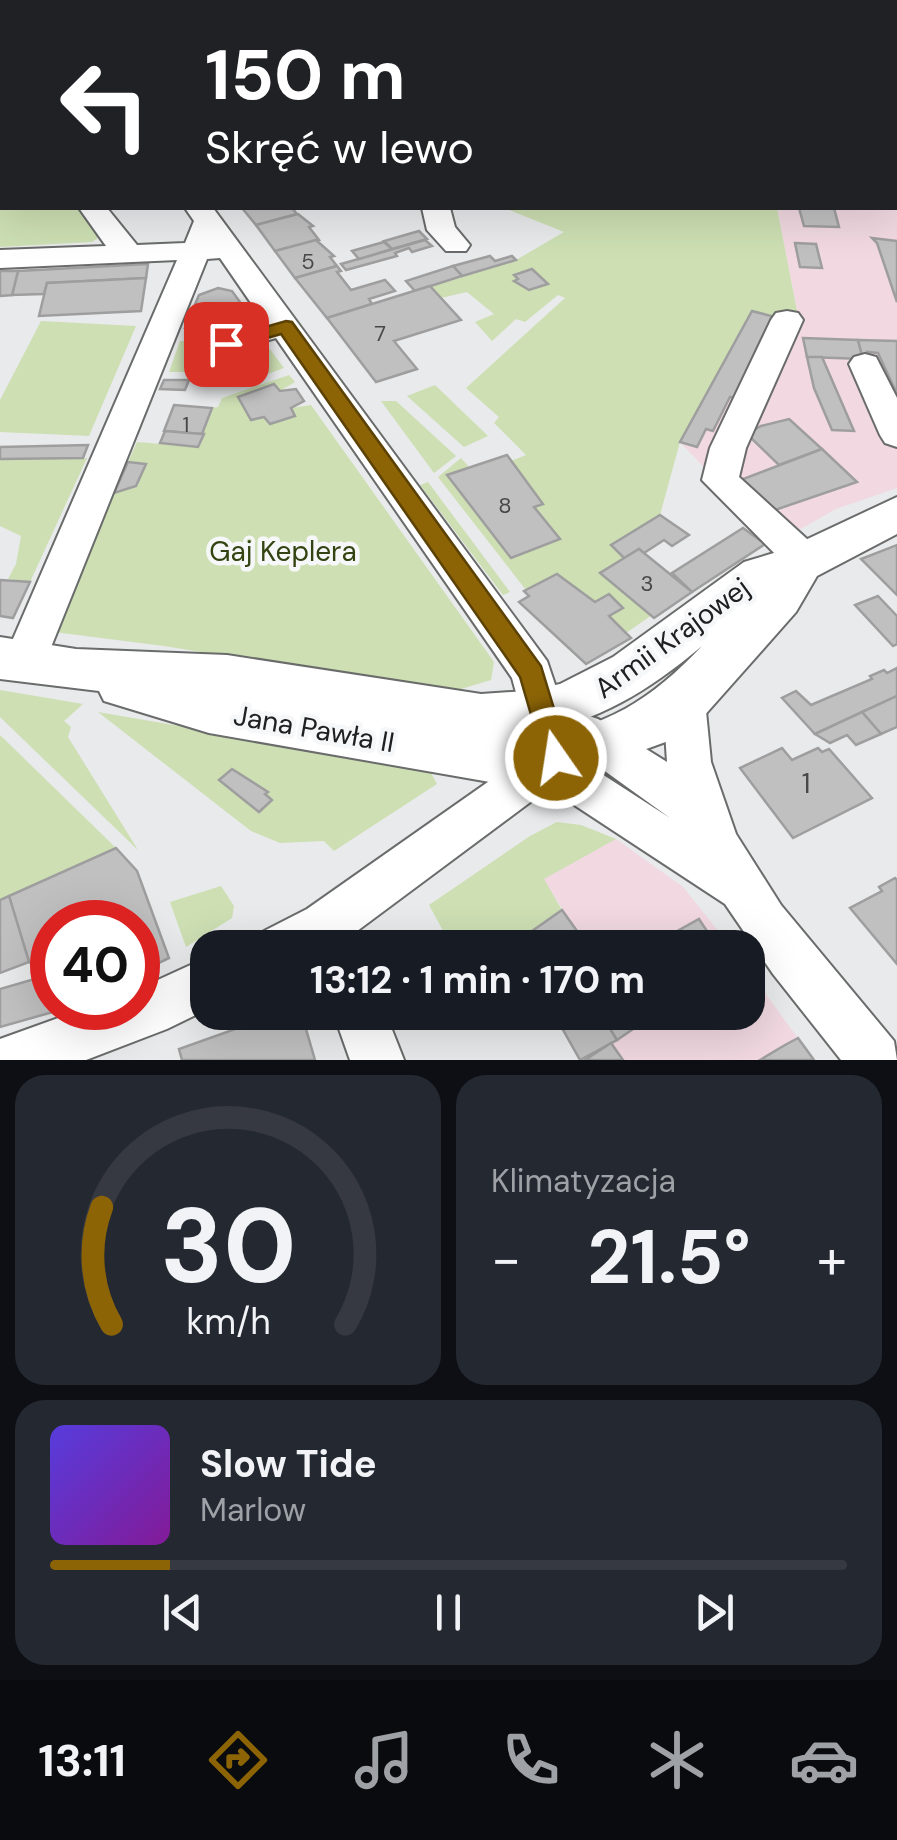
<!DOCTYPE html>
<html lang="pl">
<head>
<meta charset="utf-8">
<style>
  body { margin:0; font-family:"DM Sans",sans-serif; background:#242831; color:#f1f3f6; height:100vh; display:flex; flex-direction:column; font-size:38px; white-space:nowrap }
  * { box-sizing:border-box; margin:0 }
  p { font-size:32px; color:#9ea1a6 }
  .icon { flex:none; width:55px; height:55px; fill:none; stroke:currentColor; stroke-width:2; stroke-linecap:round; stroke-linejoin:round }
  .map { position:relative; height:1060px; overflow:hidden }
  .details { display:flex; flex-direction:column; gap:15px; padding:15px; background:#0d0f14; flex:1 }
  .details>* { flex:none }
  .top-card { position:absolute; left:0px; top:0px; width:898px; height:210px; box-shadow:0 10px 40px #0002; background:#202124; color:#fff; overflow:hidden }
  .speed { position:absolute; left:30px; top:900px; display:flex; gap:20px; font-size:50px; font-weight:700; text-align:center }
  .speed>* { display:grid; place-content:center; width:130px; height:130px; border-radius:50%; background:#171b24; box-shadow:0 10px 40px #0002; line-height:1 }
  .speed .limit { border:15px solid #d22; background:#fff; color:#111 }
  .pin { position:absolute; display:grid; place-items:center; width:85px; height:85px; color:#fff; margin:-42px; border-radius:20px; box-shadow:0 5px 15px #0006 }
  .me { position:absolute; width:110px; margin:-55px; rotate:347deg; stroke-linejoin:round; filter:drop-shadow(0 0 8px #0008) }
  .turn { display:flex; align-items:center; gap:35px; height:210px; padding:0 40px; font-size:45px }
  .turn .icon { width:130px; height:130px; stroke-width:2.5 }
  .turn b { display:block; font-size:70px; line-height:85px }
  .big { font-size:75px; font-weight:700; line-height:1.1 }
  .details .widget { flex:1; display:flex; flex-direction:column; justify-content:center; gap:15px; min-width:0; padding:0 35px; border-radius:30px; background:#242831 }
  .details .dial { align-items:center; gap:0 }
  .dial svg { height:260px; overflow:visible; fill:none; stroke:#363941; stroke-width:7; stroke-linecap:round; text-anchor:middle }
  .dial text { fill:#f1f3f6; stroke:none }
  .song { display:flex; align-items:center; gap:30px }
  .cover { width:120px; height:120px; border-radius:15px; background:linear-gradient(135deg,hsl(250 70% 55%),hsl(290 70% 35%)) }
  .played { height:10px; border-radius:5px; background:linear-gradient(90deg,#8c6406 15%,#363941 15%) }
  .keys { display:flex; justify-content:space-around; direction:ltr }
  .heat { display:flex; justify-content:space-between; align-items:center; font-size:55px; direction:ltr }
  .details .tiles { flex:1; display:grid; gap:15px; grid-template-columns:1fr 1fr }
  .widget:last-child { grid-column:span 2 }
  .trip { position:absolute; left:190px; top:930px; width:575px; height:100px; border-radius:30px; background:#171b24; box-shadow:0 10px 40px #0002; font-weight:700; line-height:100px; text-align:center }
  .tabs { display:flex; height:160px; justify-content:space-around; align-items:center; background:#090b0e; color:#9ea1a6 }
  .tabs .icon { width:70px; height:70px }
  .tabs .selected { color:#8c6406 }
  .tabs b { font-size:45px; color:#f1f3f6 }
  .map>svg:first-child { display:block }
</style>
</head>
<body>
<div class="map">
<svg width="897" height="1060" viewBox="0 0 897 1060">
  <rect width="100%" height="100%" fill="#e9eaeb"/>
  <g fill="#f1d8e1">
    <polygon points="731,0 897,0 897,488 836,509 776,543 680,442 752,311 799,320 777,208 895,208 895,2"/>
    <polygon points="616,839 683,887 731,947 558,947 577,931 543,879"/>
    <polygon points="748,970 814,1060 623,1060 611,1043 600,1013 748,1012"/>
  </g>
  <g fill="#cddfb3">
    <polygon points="330,0 731,0 731,2 326,2"/>
    <polygon points="0,110 2,208 84,208 98,238 92,242 0,247"/>
    <polygon points="504,208 777,208 799,321 752,311 680,442 660,515 611,545 624,558 601,574 652,615 626,633 585,593 581,595 557,574 526,590 438,477 461,458 469,467 447,476 511,558 560,539 534,507 543,503 511,461 526,455 494,423 499,417 466,388 565,298 558,295 525,322 516,319 492,341 475,322 494,314 467,292 441,298 430,286 516,260 564,232"/>
    <polygon points="41,321 136,326 89,436 0,432 0,400"/>
    <polygon points="263,340 284,368 243,383 189,380 191,372 169,372 180,341 192,341 192,352 210,352 210,364 254,361 258,354 253,345"/>
    <polygon points="289,375 295,382 280,391 274,384 239,397 252,420 264,417 270,424 295,415 291,408 311,405 494,662 491,680 451,692 164,646 54,632 114,493 136,486 128,462 137,442 198,447 212,408 218,407 222,398"/>
    <polygon points="435,385 488,436 464,447 407,396"/>
    <polygon points="381,401 396,401 456,456 434,473"/>
    <polygon points="87,458 30,582 8,579 16,564 21,536 0,526 0,459"/>
    <polygon points="428,482 510,592 503,595 420,485"/>
    <polygon points="0,690 83,704 64,721 71,727 68,737 138,850 0,717"/>
    <polygon points="98,712 422,768 430,771 437,784 334,851 324,841 280,843 251,831"/>
    <polygon points="0,735 116,848 0,900"/>
    <polygon points="557,822 581,825 616,839 544,879 562,910 516,942 519,947 452,947 429,905 530,836"/>
    <polygon points="221,886 234,906 232,918 186,947 170,902"/>
  </g>
  <g fill="#c1c0c1" stroke="#9f9e9f" stroke-width="2.5">
    <polygon points="242,208 292,208 297,214 256,225"/>
    <polygon points="799,208 834,208 839,227 804,226"/>
    <polygon points="298,214 313,226 309,227 319,240 275,251 256,225"/>
    <polygon points="419,231 427,239 392,249 384,241"/>
    <polygon points="872,238 897,241 897,302 877,243"/>
    <polygon points="316,240 334,256 330,257 337,266 295,278 275,251"/>
    <polygon points="425,240 432,246 412,252 409,248 395,253 397,256 346,270 341,264"/>
    <polygon points="384,242 392,249 359,259 352,251"/>
    <polygon points="795,243 816,244 822,268 800,267"/>
    <polygon points="490,256 495,261 512,256 516,260 462,276 453,266"/>
    <polygon points="148,264 146,278 47,283 44,294 12,295 18,271"/>
    <polygon points="337,266 341,271 337,272 351,290 385,280 395,291 369,299 372,304 327,318 295,278"/>
    <polygon points="453,266 462,276 415,291 406,281"/>
    <polygon points="532,269 548,284 529,290 514,281 518,279 514,275"/>
    <polygon points="0,271 18,271 12,295 0,296"/>
    <polygon points="146,278 141,311 39,316 47,283"/>
    <polygon points="430,286 461,320 394,341 417,369 376,382 327,318"/>
    <polygon points="218,288 232,291 253,320 229,327 229,333 213,335 211,330 185,328 199,295"/>
    <polygon points="752,311 775,317 736,398 730,397 713,431 706,429 697,447 680,442"/>
    <polygon points="803,338 858,340 863,359 807,357"/>
    <polygon points="858,340 897,341 897,394 878,353 867,352 868,360 863,359"/>
    <polygon points="807,357 822,357 854,431 832,430 814,388"/>
    <polygon points="164,380 189,380 185,390 160,389"/>
    <polygon points="274,384 280,391 296,389 304,401 291,408 295,416 270,424 264,417 251,420 238,397"/>
    <polygon points="174,405 212,408 202,434 164,431"/>
    <polygon points="789,419 822,449 779,465 747,434 761,426"/>
    <polygon points="165,431 202,434 204,434 198,447 160,443"/>
    <polygon points="88,445 83,458 0,459 0,447"/>
    <polygon points="822,449 857,482 769,512 738,481"/>
    <polygon points="507,455 543,504 534,507 560,539 511,558 447,475"/>
    <polygon points="128,462 146,464 136,486 114,493"/>
    <polygon points="660,515 689,535 672,546 664,540 644,553 639,549 624,558 611,545"/>
    <polygon points="743,528 765,544 692,592 672,573"/>
    <polygon points="897,545 897,595 861,559"/>
    <polygon points="639,549 692,592 654,618 600,573"/>
    <polygon points="557,574 595,602 609,594 623,608 609,616 631,638 586,664 519,602 529,596 524,591"/>
    <polygon points="0,580 30,582 13,618 0,616"/>
    <polygon points="878,596 897,616 897,644 893,646 855,605"/>
    <polygon points="897,668 897,696 815,734 782,698 796,691 811,705 872,679 870,676 884,670 887,673"/>
    <polygon points="897,696 897,727 881,734 862,712"/>
    <polygon points="862,712 881,734 856,745 847,735 830,743 815,734"/>
    <polygon points="782,748 792,760 818,748 822,752 829,749 872,798 793,838 740,768"/>
    <polygon points="232,769 268,792 265,794 272,800 259,812 219,780"/>
    <polygon points="116,848 137,871 169,958 138,973 138,922 52,922 52,973 29,962 9,896"/>
    <polygon points="895,878 897,880 897,964 850,908 882,891 879,887"/>
    <polygon points="9,896 29,962 0,973 0,900"/>
    <polygon points="562,910 577,931 555,948 519,948 515,943"/>
    <polygon points="699,919 718,948 647,948"/>
    <polygon points="52,974 52,1008 60,1010 0,1027 0,989"/>
    <polygon points="283,1012 301,1012 315,1060 182,1060 179,1049"/>
    <polygon points="553,1012 600,1012 617,1040 580,1060"/>
    <polygon points="600,1012 658,1012 617,1040"/>
    <polygon points="798,1038 814,1060 760,1060 785,1045"/>
    <polygon points="611,1043 623,1060 585,1060"/>
  </g>
  <g fill="none" stroke-linecap="round" stroke-linejoin="round">
    <defs>
      <g id="minor">
        <polygon points="2,8 2,22 0,23 0,9"/>
        <rect x="0" y="52" width="2" height="14"/>
        <rect x="0" y="101" width="2" height="14"/>
        <rect x="895" y="109" width="2" height="16"/>
        <path d="M 79,208 L 107,208 L 137,245 L 185,243 L 194,221 L 185,208 L 213,208 L 547,661 L 567,720 L 583,714 L 598,719 L 667,762 L 663,701 L 669,689 L 684,684 L 699,689 L 705,701 L 711,762 L 736,834 L 781,905 L 894,1041 L 897,1060 L 841,1060 L 773,974 L 725,904 L 559,795 L 552,786 L 341,943 L 332,948 L 257,948 L 264,931 L 307,909 L 532,751 L 512,678 L 276,338 L 219,354 L 208,351 L 203,344 L 208,337 L 264,322 L 220,258 L 207,259 L 45,662 L 39,674 L 24,678 L 9,674 L 3,662 L 177,260 L 0,268 L 0,250 L 106,246 ZM 577,751 L 670,818 L 591,767 Z"/>
        <polygon points="422,208 450,208 455,227 470,245 466,251 446,251 427,230"/>
        <polygon points="787,311 798,313 803,320 746,448 739,477 819,550 824,560 819,570 805,574 791,570 702,480 710,448 771,320 776,313"/>
        <polygon points="865,354 876,357 897,398 897,447 885,443 880,435 849,364 854,357"/>
        <polygon points="208,957 208,1009 167,1029 86,1060 0,1060 0,1039 86,1008 138,1008 138,989"/>
        <polygon points="333,1012 385,1012 404,1060 350,1060"/>
      </g>
      <path id="major" d="M 897,497 L 897,534 L 817,576 L 796,612 L 703,717 L 671,740 L 556,782 L 507,785 L 209,733 L 104,701 L 99,691 L 0,679 L 0,637 L 76,649 L 227,655 L 481,694 L 527,691 L 560,684 L 613,657 L 744,562 L 784,550 ZM 702,646 C 653,698 604,731 530,736 C 601,719 646,693 702,646 Z"/>
    </defs>
    <use href="#minor" stroke="#6a6b6b" stroke-width="4"/>
    <use href="#major" stroke="#6a6b6b" stroke-width="4"/>
    <use href="#minor" fill="#fff" fill-rule="evenodd"/>
    <use href="#major" fill="#fff" fill-rule="evenodd"/>
  </g>
  <polygon fill="#8c6406" stroke="#5b4104" stroke-width="2.5" points="286,321 292,322 541,666 569,758 566,766 556,770 546,766 520,677 281,334 226,350 217,344 220,340"/>
  <g text-anchor="middle" dominant-baseline="central" stroke-width="9" stroke-linejoin="round" paint-order="stroke">
    <g font-size="22" fill="#484849">
      <text x="308" y="261">5</text>
      <text x="380" y="333">7</text>
      <text x="186" y="424">1</text>
      <text x="505" y="505">8</text>
      <text x="647" y="583">3</text>
    </g>
    <g font-size="28" fill="#334311" stroke="#f6f7f8">
      <text x="283" y="551">Gaj Keplera</text>
    </g>
    <g font-size="28" fill="#202021" stroke="#f6f7f8">
      <text transform="translate(672 638) rotate(-36)">Armii Krajowej</text>
      <text transform="translate(314 729) rotate(10)">Jana Pawła II</text>
    </g>
    <g font-size="28" fill="#484849">
      <text x="806" y="783">1</text>
    </g>
  </g>
</svg>
<div class="speed"><div class="limit">40</div></div>
<div class="pin" style="left:226px;top:344px;background:#d93025"><svg class="icon" aria-label="arrive" viewBox="0 0 24 24"><path d="M6 21V4h12l-3 4 3 4H6"/></svg></div>
<svg class="me" style="left:556px;top:758px" viewBox="-20 -20 40 40"><circle r="17" fill="#8c6406" stroke="#fff" stroke-width="3"/><path d="M0-11L8 9 0 5-8 9z" fill="#fff"/></svg>
<div class="trip">13:12 · 1 min · 170 m</div>
<div class="top-card">
<div class="turn"><svg class="icon" aria-label="left" viewBox="0 0 24 24"><path d="M17 20v-9H6M10 6l-5 5 5 5"/></svg><div><b>150 m</b>Skręć w lewo</div></div>
</div>
</div>
<section class="details">
<div class="tiles">
<div class="widget dial"><svg viewBox="0 0 100 80">
<path d="M14 69A42 42 0 1 1 86 69"/>
<path d="M14 69A42 42 0 0 1 11 33" stroke="#8c6406"/>
<text x="50" y="56" font-size="32" font-weight="700">30</text>
<text x="50" y="72" font-size="11">km/h</text>
</svg></div>
<div class="widget"><p>Klimatyzacja</p>
<div class="heat"><a>−</a><b class="big">21.5°</b><a>+</a></div>
</div>
<div class="widget">
<div class="song"><i class="cover"></i><div><b>Slow Tide</b><p>Marlow</p></div></div>
<div class="played"></div>
<div class="keys"><svg class="icon" aria-label="previous" viewBox="0 0 24 24"><path d="M18 5L8 12l10 7zM5 5v14"/></svg><svg class="icon" aria-label="pause" viewBox="0 0 24 24"><path d="M8 5v14M16 5v14"/></svg><svg class="icon" aria-label="next" viewBox="0 0 24 24"><path d="M6 5l10 7-10 7zM19 5v14"/></svg></div>
</div>
</div>
</section>
<nav class="tabs">
<b>13:11</b>
<svg class="icon selected" aria-label="directions" viewBox="0 0 24 24"><path d="M12 3l9 9-9 9-9-9zM9 14v-3h6M13 9l2 2-2 2"/></svg>
<svg class="icon" aria-label="music" viewBox="0 0 24 24"><path d="M9 18V5l10-2v13"/><circle cx="6" cy="18" r="3"/><circle cx="16" cy="16" r="3"/></svg>
<svg class="icon" aria-label="phone" viewBox="0 0 24 24"><path d="M5 4h4l2 5-3 2q2 4 5 5l2-3 5 2v4C11 20 4 13 5 4z"/></svg>
<svg class="icon" aria-label="climate" viewBox="0 0 24 24"><path d="M12 3v18M4 7l16 10M4 17L20 7"/></svg>
<svg class="icon" aria-label="car" viewBox="0 0 24 24"><path d="M5 17H2v-5l4-1 3-4h7l3 4 3 1v5h-3M9 17h6M6 11h13"/><circle cx="7" cy="17" r="2"/><circle cx="17" cy="17" r="2"/></svg>
</nav>
</body>
</html>
